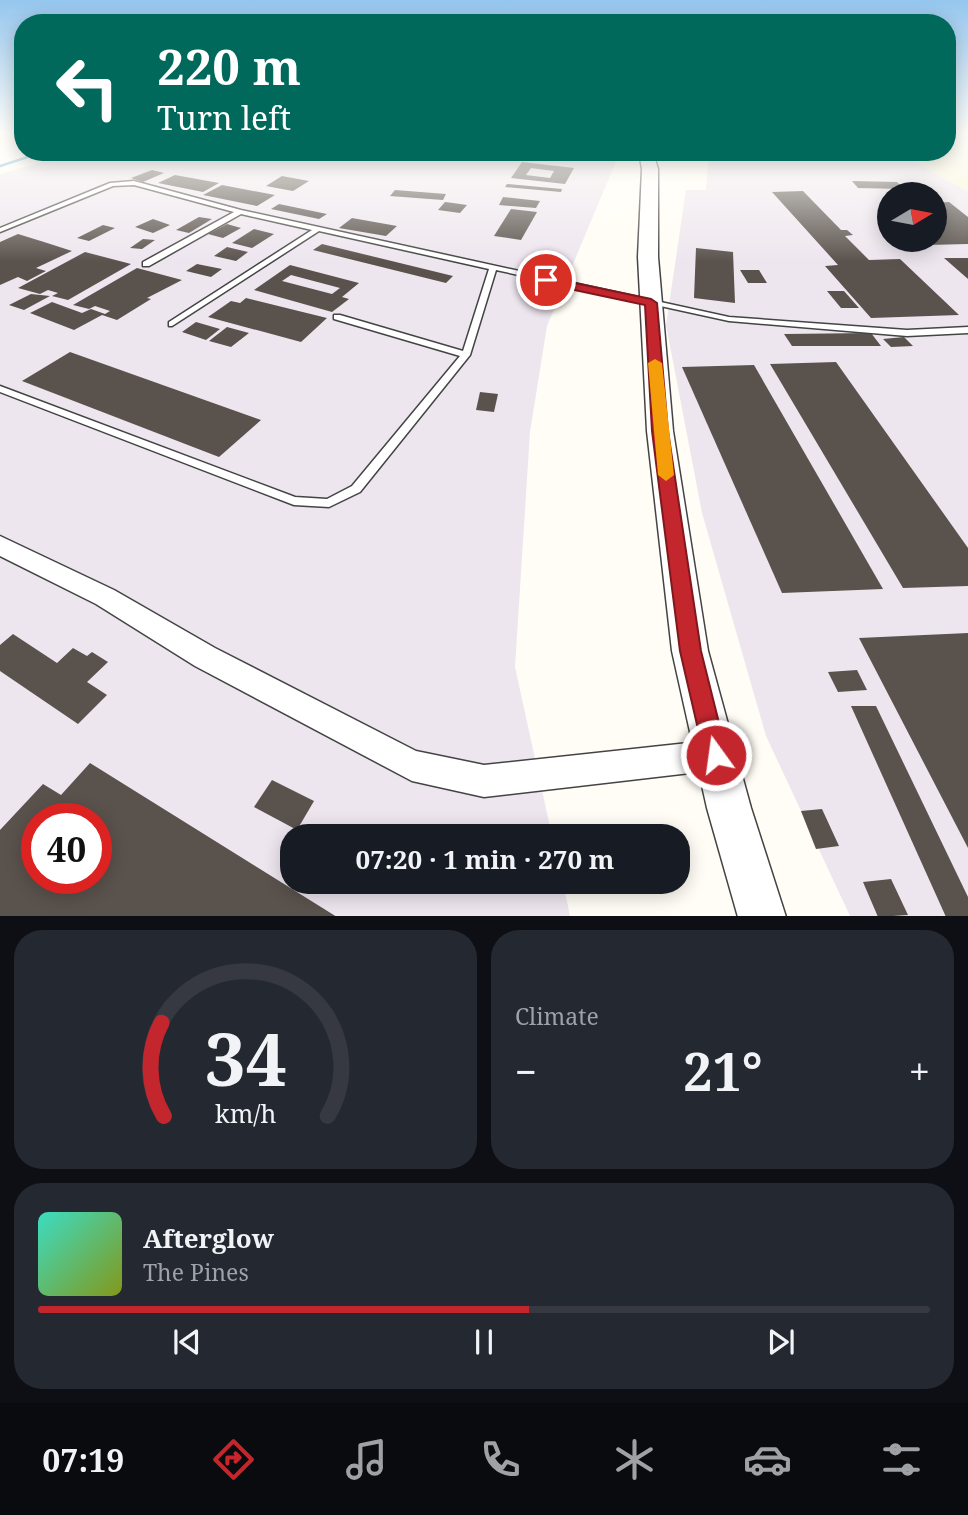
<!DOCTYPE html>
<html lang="en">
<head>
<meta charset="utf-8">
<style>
  body { margin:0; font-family:"Noto Serif",serif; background:#242831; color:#f1f3f6; height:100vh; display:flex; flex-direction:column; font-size:26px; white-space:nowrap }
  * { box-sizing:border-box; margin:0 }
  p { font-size:23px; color:#9ea1a6 }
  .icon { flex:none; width:38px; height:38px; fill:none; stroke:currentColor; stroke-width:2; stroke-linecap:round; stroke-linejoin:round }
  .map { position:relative; height:916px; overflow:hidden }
  .side { display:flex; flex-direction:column; gap:14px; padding:14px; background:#0d0f14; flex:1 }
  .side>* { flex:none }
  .top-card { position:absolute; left:14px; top:14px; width:942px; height:147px; border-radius:28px; box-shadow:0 4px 18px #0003; background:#00695c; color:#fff; overflow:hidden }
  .needle { width:46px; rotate:80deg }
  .buttons { position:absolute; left:877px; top:182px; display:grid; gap:14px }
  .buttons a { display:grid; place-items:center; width:70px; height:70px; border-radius:50%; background:#171b24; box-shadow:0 4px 18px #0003; font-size:35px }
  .speed { position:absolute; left:21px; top:803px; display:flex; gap:14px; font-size:35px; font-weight:700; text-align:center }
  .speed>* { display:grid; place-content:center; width:91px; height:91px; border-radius:50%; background:#171b24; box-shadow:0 4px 18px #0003; line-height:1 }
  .speed .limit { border:10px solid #d22; background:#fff; color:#111 }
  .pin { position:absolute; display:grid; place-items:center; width:60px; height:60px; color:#fff; margin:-30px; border:4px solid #fff; border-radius:50%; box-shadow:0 2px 7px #0007 }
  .me { position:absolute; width:77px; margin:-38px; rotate:346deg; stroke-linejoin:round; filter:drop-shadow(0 0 5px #0008) }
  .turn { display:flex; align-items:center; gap:24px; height:147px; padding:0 28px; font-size:32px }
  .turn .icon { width:91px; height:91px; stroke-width:2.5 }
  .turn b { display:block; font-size:49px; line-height:60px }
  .big { font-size:52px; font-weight:700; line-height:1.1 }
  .side .card { flex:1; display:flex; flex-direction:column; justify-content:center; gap:10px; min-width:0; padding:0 24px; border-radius:28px; background:#242831 }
  .side .dial { align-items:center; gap:0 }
  .dial svg { height:182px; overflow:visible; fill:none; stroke:#363941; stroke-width:7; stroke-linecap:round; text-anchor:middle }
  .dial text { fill:#f1f3f6; stroke:none }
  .song { display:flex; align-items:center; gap:21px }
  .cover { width:84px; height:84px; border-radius:10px; background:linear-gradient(135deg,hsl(170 70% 55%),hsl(70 70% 35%)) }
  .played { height:7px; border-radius:4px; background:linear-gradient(90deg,#c4262e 55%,#363941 55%) }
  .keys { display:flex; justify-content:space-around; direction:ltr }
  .heat { display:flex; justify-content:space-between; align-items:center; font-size:38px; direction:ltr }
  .side .tiles { flex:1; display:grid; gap:14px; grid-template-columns:1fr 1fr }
  .card:last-child { grid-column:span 2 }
  .trip { position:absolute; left:280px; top:824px; width:410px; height:70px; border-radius:28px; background:#171b24; box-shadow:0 4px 18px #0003; font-weight:700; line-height:70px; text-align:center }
  .tabs { display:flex; height:112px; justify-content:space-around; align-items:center; background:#090b0e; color:#9ea1a6 }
  .tabs .icon { width:49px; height:49px }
  .tabs .active { color:#c4262e }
  .tabs b { font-size:32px; color:#f1f3f6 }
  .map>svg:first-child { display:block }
</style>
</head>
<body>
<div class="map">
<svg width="968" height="917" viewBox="0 0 968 917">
  <rect width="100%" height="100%" fill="#fffdf5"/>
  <g fill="#eee6ef" fill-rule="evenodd">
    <path d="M 77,152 L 620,152 L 547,326 L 530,432 L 515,667 L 552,836 L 292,836 L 292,882 L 563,882 L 570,916 L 0,916 L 0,174 ZM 37,819 L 96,819 L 96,878 L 37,878 Z"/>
    <path d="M 709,152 L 923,152 L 968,191 L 968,916 L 850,916 L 766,736 L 702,513 L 666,325 L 686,190 L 706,190 ZM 889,194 L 934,194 L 934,240 L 889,240 Z"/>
  </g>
  <polygon fill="#f6f3d4" points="947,134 968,134 968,192 899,152 947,152"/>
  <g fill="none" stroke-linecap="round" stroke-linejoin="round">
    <polyline stroke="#3f96cf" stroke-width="2.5" points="0,166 43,152"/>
  </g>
  <g fill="#5a524d" fill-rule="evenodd">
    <path d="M 522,162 L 574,168 L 565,184 L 511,178 ZM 531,168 L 554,171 L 550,178 L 526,175 Z"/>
    <polygon points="152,170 164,173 143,182 131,178"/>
    <polygon points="175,175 219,183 203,192 158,183"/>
    <polygon points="282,176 309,181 293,191 266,186"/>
    <polygon points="852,181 897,182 904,189 858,188"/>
    <polygon points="507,184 562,189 561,192 505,187"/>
    <polygon points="222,185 275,195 257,206 203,195"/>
    <polygon points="395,190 446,194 443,200 390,196"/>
    <polygon points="803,191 841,230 847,230 853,235 845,236 869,260 900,259 959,315 871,318 825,266 838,265 772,192"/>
    <polygon points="503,197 540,201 536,208 499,205"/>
    <polygon points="445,202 453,203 467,205 460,213 438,210"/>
    <polygon points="949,202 968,217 968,244 927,245 921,240 934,240 934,203"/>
    <polygon points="279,204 327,214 319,219 271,209"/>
    <polygon points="511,209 537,212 521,240 494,236"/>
    <polygon points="199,217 212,219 189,233 176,230"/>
    <polygon points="352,218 397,226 386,236 339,228"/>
    <polygon points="153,219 170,225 153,233 135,227"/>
    <polygon points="227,224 241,228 223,238 208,234"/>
    <polygon points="103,225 115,228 89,241 77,238"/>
    <polygon points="254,229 274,234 252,248 232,243"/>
    <polygon points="18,234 44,242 72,251 36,268 46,271 27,281 18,277 0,285 0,242"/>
    <polygon points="143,239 155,240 142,249 130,248"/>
    <polygon points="322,244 453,276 446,283 313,250"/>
    <polygon points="227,247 248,252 236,261 214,256"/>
    <polygon points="696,248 733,252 735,303 694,298"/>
    <polygon points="85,252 131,264 68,300 52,296 58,293 48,290 40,294 18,288"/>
    <polygon points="944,258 968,258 968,279"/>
    <polygon points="197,264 222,269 211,277 186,271"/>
    <path d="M 290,265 L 359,283 L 342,297 L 349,299 L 332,312 L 254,290 ZM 291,275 L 340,288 L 332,294 L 282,281 Z"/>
    <polygon points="137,268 182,280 147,298 151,299 117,320 102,315 74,330 30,313 52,302 82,313 91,309 105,314 110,311 95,306 89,309 73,305"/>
    <polygon points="740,270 759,270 767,283 748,283"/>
    <polygon points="827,291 844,291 859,308 841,308"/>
    <polygon points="31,294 50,296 24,310 9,305"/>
    <polygon points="246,298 327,318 301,342 208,317 231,301 240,303"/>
    <polygon points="196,322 220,329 206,340 182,332"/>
    <polygon points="227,327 249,333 231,347 209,341"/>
    <polygon points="871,333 881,346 792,346 784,334"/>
    <polygon points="904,337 913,346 891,347 883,339"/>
    <polygon points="70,352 261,420 219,457 22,381"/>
    <polygon points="836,362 968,548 968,586 903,588 770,364"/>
    <polygon points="754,365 883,589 782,593 682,367"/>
    <polygon points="480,392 498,394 494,412 476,410"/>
    <polygon points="968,633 968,848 859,638"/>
    <polygon points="13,634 57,663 73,648 87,656 92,652 108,662 87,682 107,695 78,724 0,671 0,645"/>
    <polygon points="857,670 867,690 838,692 828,672"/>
    <polygon points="851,706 876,706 968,897 968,917 946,917"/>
    <path d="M 90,763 L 337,917 L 0,917 L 0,830 L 43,784 L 61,795 ZM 37,819 L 96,819 L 96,878 L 37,878 Z"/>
    <polygon points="272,780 314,801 297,830 254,807"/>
    <polygon points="822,809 839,846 816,849 801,811"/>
    <polygon points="891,879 908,915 878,917 863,882"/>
  </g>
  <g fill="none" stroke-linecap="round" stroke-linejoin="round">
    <defs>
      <polygon id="service" points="134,181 241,210 729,317 907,330 968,327 968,333 907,336 729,321 496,270 470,355 360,492 329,507 294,505 0,392 0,386 295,497 327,499 352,486 460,356 334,319 334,315 340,315 463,351 489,269 319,231 172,326 169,326 169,322 312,230 241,214 149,266 143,266 143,262 234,212 134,185 113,186 0,232 0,228 110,183"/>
      <polygon id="minor" points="0,536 114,590 215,648 416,751 484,765 716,740 727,744 731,755 727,766 716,770 484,797 412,781 195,666 96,604 0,556"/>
      <polygon id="tertiary" points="639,152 653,152 658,169 658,257 673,431 708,651 751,808 786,917 738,917 707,808 672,651 647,431 638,257 642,169"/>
    </defs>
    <use href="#service" stroke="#444" stroke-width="3"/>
    <use href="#minor" stroke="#444" stroke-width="3"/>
    <use href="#tertiary" stroke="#444" stroke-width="3"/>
    <use href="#service" fill="#fff" fill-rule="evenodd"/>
    <use href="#minor" fill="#fff" fill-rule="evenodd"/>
    <use href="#tertiary" fill="#fff" fill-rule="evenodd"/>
  </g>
  <linearGradient id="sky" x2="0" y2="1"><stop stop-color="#95c6ee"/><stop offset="0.51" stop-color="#fffefa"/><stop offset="1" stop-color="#fffefa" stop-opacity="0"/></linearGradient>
  <rect width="968" height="262" fill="url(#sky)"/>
  <polygon fill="#c4262e" stroke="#7f191e" stroke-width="2" points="546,277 651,299 657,303 668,431 701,651 727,755 724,763 716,766 708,763 704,755 680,651 652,431 645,305 542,283 540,280"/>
  <polygon fill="#f59e0b" points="655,359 662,363 674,475 666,481 658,475 648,363"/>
</svg>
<div class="buttons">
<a><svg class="needle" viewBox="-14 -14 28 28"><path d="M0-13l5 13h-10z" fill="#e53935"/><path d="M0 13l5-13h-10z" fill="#9ea1a6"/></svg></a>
</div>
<div class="speed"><div class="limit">40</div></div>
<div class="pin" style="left:546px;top:280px;background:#d93025"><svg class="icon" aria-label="arrive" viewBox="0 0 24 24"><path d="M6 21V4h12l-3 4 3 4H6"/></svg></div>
<svg class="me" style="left:716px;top:755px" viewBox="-20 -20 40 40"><circle r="17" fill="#c4262e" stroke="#fff" stroke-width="3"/><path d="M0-11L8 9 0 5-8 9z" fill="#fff"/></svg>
<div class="trip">07:20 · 1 min · 270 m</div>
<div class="top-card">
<div class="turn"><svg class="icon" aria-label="left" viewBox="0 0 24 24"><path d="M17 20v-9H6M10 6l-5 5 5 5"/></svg><div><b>220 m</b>Turn left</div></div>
</div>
</div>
<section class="side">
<div class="tiles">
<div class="card dial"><svg viewBox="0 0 100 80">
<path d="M14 69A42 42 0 1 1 86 69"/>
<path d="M14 69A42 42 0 0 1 13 28" stroke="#c4262e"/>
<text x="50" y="56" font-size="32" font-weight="700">34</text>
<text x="50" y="72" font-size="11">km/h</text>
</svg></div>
<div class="card"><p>Climate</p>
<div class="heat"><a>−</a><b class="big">21°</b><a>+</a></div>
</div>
<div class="card">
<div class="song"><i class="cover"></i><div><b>Afterglow</b><p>The Pines</p></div></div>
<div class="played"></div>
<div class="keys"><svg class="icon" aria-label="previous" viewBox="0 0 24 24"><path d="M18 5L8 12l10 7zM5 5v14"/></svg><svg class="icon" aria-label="pause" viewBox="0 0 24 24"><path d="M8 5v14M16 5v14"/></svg><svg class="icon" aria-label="next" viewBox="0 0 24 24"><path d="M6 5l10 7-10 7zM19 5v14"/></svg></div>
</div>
</div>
</section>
<nav class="tabs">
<b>07:19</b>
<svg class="icon active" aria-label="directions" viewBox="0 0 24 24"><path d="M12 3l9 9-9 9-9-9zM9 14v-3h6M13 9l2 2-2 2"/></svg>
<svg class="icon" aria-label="music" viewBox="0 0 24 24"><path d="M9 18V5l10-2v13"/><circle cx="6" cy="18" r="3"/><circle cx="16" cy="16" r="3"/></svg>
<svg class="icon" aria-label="phone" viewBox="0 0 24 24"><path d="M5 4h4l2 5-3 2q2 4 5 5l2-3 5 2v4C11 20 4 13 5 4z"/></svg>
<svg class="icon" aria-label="climate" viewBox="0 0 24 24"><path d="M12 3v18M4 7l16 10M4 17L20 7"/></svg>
<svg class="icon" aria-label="car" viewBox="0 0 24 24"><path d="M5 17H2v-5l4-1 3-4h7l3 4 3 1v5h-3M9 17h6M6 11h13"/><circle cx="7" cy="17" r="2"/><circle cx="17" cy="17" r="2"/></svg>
<svg class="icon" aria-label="filters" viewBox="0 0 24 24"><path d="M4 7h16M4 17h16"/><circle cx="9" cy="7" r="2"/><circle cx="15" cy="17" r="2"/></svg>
</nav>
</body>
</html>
